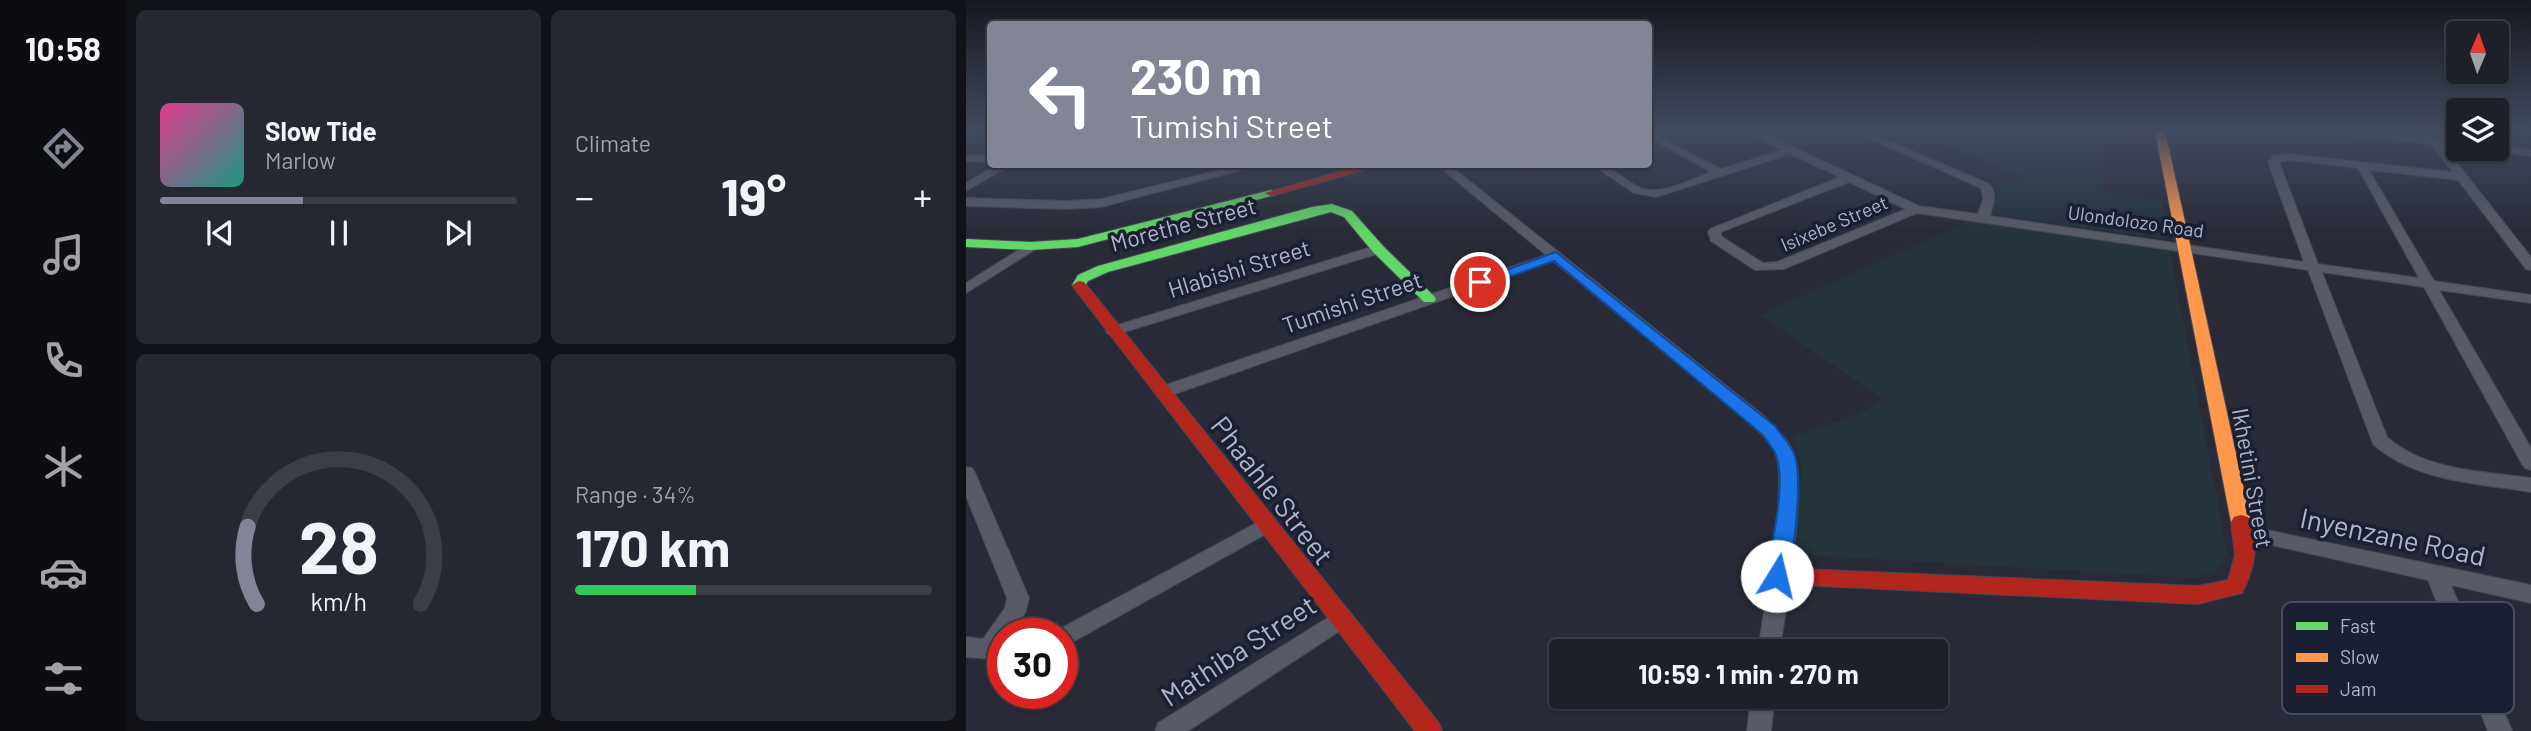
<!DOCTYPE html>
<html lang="en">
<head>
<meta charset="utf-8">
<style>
  body { margin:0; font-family:Barlow,sans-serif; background:#262831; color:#f1f3f6; height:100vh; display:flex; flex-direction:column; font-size:26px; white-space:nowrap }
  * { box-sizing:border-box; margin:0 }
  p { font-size:23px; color:#a1a3a8 }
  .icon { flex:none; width:38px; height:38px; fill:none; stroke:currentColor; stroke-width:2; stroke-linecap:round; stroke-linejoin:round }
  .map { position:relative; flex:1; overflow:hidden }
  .side { display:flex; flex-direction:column; gap:10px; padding:10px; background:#101217; width:840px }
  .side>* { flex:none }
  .top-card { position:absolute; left:21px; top:21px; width:665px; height:147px; border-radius:7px; box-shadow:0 2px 5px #0004,0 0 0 2px #3c3e46; background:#818595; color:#fff; overflow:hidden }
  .needle { width:46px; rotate:2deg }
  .buttons { position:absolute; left:1480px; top:21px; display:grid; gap:14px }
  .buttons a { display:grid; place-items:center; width:63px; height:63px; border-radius:7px; background:#1e2029; box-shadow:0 2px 5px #0004,0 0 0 2px #3c3e46; font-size:35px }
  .speed { position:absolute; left:21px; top:618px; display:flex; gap:14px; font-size:35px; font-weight:700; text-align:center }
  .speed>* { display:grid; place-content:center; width:91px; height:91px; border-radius:50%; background:#1e2029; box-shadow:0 2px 5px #0004,0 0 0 2px #3c3e46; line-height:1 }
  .speed .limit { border:10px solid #d22; background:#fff; color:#111 }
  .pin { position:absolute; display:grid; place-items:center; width:60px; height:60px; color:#fff; margin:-30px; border:4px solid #fff; border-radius:50%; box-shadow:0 2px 7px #0007 }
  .me { position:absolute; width:77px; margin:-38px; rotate:9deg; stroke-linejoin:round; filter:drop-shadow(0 0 5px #0008) }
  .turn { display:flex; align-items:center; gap:24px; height:147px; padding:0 28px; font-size:32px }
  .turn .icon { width:91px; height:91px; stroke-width:2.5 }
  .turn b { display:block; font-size:49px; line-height:60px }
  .big { font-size:52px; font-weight:700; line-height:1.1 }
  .side .widget { flex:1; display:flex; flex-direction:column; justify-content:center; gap:10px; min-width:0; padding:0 24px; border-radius:10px; background:#262831 }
  .side .dial { align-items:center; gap:0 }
  .dial svg { height:182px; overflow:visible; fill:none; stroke:#3c3e46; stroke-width:7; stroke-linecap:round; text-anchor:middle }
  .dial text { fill:#f1f3f6; stroke:none }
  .song { display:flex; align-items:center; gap:21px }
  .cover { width:84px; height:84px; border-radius:10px; background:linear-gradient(135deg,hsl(330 70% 55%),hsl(170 70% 35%)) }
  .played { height:7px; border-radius:4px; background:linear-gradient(90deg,#818595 40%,#3c3e46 40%) }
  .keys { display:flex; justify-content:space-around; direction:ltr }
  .heat { display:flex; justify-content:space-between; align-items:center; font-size:38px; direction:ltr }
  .charge { height:10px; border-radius:5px; background:linear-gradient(90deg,#34c759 34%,#3c3e46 0) }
  .side .tiles { flex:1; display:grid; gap:10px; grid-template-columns:repeat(2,1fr) }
  .trip { position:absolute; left:583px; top:639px; width:399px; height:70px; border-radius:7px; background:#1e2029; box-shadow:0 2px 5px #0004,0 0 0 2px #3c3e46; font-weight:700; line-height:70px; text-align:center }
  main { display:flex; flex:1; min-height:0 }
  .menu { display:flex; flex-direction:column; width:126px; justify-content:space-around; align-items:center; background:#0c0d10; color:#a1a3a8 }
  .menu .icon { width:49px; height:49px }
  .menu .active { color:#818595 }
  .menu b { font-size:32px; color:#f1f3f6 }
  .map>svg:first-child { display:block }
</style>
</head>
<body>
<main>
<nav class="menu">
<b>10:58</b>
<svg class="icon active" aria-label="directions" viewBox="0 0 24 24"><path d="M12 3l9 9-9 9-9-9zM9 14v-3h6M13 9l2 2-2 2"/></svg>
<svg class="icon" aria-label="music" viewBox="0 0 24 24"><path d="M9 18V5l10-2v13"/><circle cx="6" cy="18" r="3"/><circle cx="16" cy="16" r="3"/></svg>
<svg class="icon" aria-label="phone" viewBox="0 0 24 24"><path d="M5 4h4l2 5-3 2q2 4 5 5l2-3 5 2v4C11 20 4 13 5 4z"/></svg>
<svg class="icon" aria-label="climate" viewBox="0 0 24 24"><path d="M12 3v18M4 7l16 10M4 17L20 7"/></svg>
<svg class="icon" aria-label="car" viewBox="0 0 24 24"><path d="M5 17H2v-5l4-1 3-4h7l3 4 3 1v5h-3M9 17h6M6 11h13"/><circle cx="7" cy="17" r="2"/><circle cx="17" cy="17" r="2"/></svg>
<svg class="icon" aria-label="filters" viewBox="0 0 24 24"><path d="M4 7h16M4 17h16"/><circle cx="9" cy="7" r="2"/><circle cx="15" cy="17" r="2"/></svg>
</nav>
<section class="side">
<div class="tiles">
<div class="widget">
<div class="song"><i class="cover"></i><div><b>Slow Tide</b><p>Marlow</p></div></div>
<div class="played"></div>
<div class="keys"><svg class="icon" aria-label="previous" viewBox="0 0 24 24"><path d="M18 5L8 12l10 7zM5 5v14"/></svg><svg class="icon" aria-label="pause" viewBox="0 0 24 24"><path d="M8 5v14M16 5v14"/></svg><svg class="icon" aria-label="next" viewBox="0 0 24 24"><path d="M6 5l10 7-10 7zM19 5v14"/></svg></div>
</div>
<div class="widget"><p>Climate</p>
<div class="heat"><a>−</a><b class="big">19°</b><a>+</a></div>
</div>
<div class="widget dial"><svg viewBox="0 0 100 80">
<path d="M14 69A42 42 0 1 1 86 69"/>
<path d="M14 69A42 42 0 0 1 10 35" stroke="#818595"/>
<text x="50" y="56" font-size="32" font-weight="700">28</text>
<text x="50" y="72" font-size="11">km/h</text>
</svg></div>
<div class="widget"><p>Range · 34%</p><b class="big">170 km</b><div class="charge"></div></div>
</div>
</section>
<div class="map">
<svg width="1565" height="731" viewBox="0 0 1565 731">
  <rect width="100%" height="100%" fill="#282b37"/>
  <g fill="#25333d">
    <polygon points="945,131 1137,131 1138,192 1197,201 1201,233 1198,239 1031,215 1027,212 1031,185 1054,176"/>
    <path d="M 997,217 L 1199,248 L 1204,252 L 1261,553 L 1251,570 L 1230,578 L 858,556 C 844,555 836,554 829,540 L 836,464 L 826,437 L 891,415 L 918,400 L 795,315 L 993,226 L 998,223 Z"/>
  </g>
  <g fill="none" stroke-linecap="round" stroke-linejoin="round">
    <defs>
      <g id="street">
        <path d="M 682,131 L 755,169 L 816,150 L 780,131 L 793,131 L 953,206 L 1012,214 L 1017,200 L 1015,188 L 887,131 L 900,131 L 1023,184 C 1032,193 1027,205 1024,216 L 1338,262 L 1302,162 L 1307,156 L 1323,154 L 1487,172 L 1465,144 L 1376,134 L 1371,131 L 1402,131 L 1493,141 L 1493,147 L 1477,145 L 1565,257 L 1565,270 L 1560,269 L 1492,180 L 1403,170 L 1468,281 L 1565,295 L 1565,303 L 1473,290 L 1565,448 L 1565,470 L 1559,468 L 1556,464 L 1458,287 L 1356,272 L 1421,437 C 1459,471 1516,471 1565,478 L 1565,492 C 1512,483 1449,482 1407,444 L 1342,270 L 951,213 L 818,269 L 789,270 L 745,241 L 742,232 L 744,229 L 874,177 L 824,154 L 690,197 L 668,193 L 625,164 C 646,164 656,180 675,188 C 695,196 726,179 745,172 L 682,137 ZM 1323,160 L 1392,168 L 1453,278 L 1352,264 L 1313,162 ZM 883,182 L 940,209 L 811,262 L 797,263 L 755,236 L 755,232 Z"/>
        <polygon points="1531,145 1565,150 1565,156 1527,150 1531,149"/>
        <polygon points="0,155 24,156 24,162 0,161"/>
        <polygon points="33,164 47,164 0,191 0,183"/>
        <polygon points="278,164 298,164 135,207 101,209 0,206 0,198 101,201 135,199"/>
        <path d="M 470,164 L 482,164 L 797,415 C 807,426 822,438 828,453 C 842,487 819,609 814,651 L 792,651 C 797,612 823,482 809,452 C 804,441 793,432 785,423 L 587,261 L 203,396 L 191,396 L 189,392 L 191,388 L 580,255 Z"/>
        <polygon points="65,242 70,243 70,249 0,293 0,283"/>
        <polygon points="412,245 418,249 417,252 152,334 142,334 140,331 142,328"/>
        <polygon points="0,467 6,468 9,473 63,598 60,611 46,634 37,634 37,660 0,657 0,637 17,639 39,608 41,598 0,496"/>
        <polygon points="300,518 307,520 310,525 307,530 96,648 96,634 88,632"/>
        <polygon points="1277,525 1565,585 1565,603 1485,585 1546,731 1522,731 1462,580 1270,537 1267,532 1270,527"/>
        <polygon points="376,609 384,612 387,618 384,624 222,731 189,731 192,723"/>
        <polygon points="785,696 809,696 805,731 781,731"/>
      </g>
      <g id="fast">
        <polygon points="305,190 311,193 309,195 112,247 65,250 0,247 0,239 65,242 112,239"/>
        <polygon points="366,204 386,211 417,246 468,296 470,299 468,302 458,302 407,252 378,217 365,212 142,272 122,281 118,288 113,289 106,285 112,275 132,266 346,207"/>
      </g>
      <polygon id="slow" points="1189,131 1199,131 1285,522 1282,527 1275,529 1268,527 1265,522"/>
      <g id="jam">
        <polygon points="400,164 420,164 305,196 299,193"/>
        <polygon points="113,281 118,282 473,723 476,731 449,731 108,288 106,285"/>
        <path d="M 1275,515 L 1282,517 C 1295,541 1288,570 1276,593 L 1232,604 L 811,584 L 804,582 L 801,576 L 804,570 L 811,568 L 1232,586 L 1262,580 L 1269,555 L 1265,522 L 1268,517 Z"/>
      </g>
    </defs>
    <use href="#street" stroke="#454854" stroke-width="2"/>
    <use href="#fast" stroke="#454854" stroke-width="2"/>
    <use href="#slow" stroke="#454854" stroke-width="2"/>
    <use href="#jam" stroke="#454854" stroke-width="2"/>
    <use href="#street" fill="#585a65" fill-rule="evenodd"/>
    <use href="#fast" fill="#63d668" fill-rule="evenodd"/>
    <use href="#slow" fill="#ff974d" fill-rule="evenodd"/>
    <use href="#jam" fill="#b3261e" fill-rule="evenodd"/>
  </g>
  <linearGradient id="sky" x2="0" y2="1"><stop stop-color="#16181e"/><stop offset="0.56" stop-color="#424a5e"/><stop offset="1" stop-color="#424a5e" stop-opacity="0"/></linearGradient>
  <rect width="1565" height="233" fill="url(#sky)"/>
  <path fill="#1a73e8" stroke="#114b97" stroke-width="2" d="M 590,252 L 809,426 C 815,435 824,444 828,453 C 837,475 829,561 818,582 L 811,585 L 803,582 L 800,576 C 805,546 822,480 809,453 C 806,447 801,441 797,435 L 588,261 L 519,285 L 514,286 L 507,282 Z"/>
  <g text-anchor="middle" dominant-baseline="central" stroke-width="7" stroke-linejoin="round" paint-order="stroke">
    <g font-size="19" fill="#b1b5c8" stroke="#1b1f32">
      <text transform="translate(1170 221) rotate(8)">Ulondolozo Road</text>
      <text transform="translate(868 223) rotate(-23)">Isixebe Street</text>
    </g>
    <g font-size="23" fill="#b1b5c8" stroke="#1b1f32">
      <text transform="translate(217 224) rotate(-15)">Morethe Street</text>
      <text transform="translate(273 268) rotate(-17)">Hlabishi Street</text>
      <text transform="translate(386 302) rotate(-19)">Tumishi Street</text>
      <text transform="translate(1287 478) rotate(80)">Ikhetini Street</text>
    </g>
    <g font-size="28" fill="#b1b5c8" stroke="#1b1f32">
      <text transform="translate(307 490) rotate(52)">Phaahle Street</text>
      <text transform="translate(1427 536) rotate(12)">Inyenzane Road</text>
      <text transform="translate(272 650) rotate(-33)">Mathiba Street</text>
    </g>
  </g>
  <rect x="1316" y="602" width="232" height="112" rx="10" fill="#1b1f32" stroke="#484c5f" stroke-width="2"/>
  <rect x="1330" y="622" width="32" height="8" fill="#63d668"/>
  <rect x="1330" y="653" width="32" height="9" fill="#ff974d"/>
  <rect x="1330" y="685" width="32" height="8" fill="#b3261e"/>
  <g font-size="19" fill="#b1b5c8">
    <text x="1374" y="633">Fast</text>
    <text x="1374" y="664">Slow</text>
    <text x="1374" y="696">Jam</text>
  </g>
</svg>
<div class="buttons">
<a><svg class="needle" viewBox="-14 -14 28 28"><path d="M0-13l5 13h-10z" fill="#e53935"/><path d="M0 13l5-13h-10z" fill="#a1a3a8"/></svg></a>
<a><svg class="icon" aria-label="layers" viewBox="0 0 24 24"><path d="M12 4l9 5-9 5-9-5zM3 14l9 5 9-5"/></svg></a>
</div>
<div class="speed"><div class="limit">30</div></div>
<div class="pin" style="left:514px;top:282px;background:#d93025"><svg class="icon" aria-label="arrive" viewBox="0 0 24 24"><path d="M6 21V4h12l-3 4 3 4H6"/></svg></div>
<svg class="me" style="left:811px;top:576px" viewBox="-20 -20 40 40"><circle r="19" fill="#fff"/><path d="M0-13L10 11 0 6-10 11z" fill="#1a73e8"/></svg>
<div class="trip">10:59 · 1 min · 270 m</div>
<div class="top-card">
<div class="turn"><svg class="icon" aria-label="left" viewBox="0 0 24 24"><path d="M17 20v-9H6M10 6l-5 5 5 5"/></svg><div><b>230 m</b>Tumishi Street</div></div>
</div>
</div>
</main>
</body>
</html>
